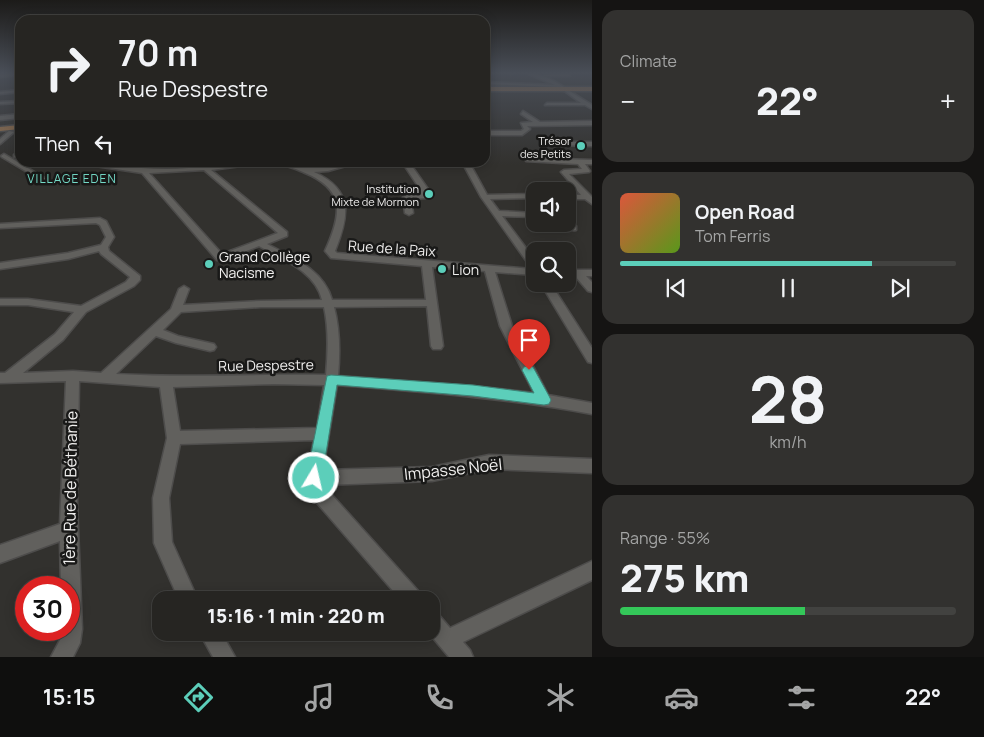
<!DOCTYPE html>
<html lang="en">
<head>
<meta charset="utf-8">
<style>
  body { margin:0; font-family:Manrope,sans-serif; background:#32312f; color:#f1f3f6; height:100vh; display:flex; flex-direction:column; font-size:19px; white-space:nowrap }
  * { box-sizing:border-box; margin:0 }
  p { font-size:16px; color:#a4a5a5 }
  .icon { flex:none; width:28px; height:28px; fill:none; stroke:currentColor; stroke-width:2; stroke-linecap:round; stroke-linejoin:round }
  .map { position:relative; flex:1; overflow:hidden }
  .sheet { display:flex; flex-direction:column; gap:10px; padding:10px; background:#151413; width:392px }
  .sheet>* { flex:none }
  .banner { position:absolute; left:15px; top:15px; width:475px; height:152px; border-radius:15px; box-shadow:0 2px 12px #0003,0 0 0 1px #424240; background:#262522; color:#f1f3f6; overflow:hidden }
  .controls { position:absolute; left:526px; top:182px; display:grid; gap:10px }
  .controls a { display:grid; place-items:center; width:50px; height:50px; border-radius:10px; background:#262522; box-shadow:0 2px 12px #0003,0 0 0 1px #424240; font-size:25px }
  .speed { position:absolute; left:15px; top:576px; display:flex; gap:10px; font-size:25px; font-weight:700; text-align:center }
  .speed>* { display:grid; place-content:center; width:65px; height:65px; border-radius:50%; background:#262522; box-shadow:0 2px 12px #0003,0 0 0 1px #424240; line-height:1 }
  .speed .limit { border:8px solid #d22; background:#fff; color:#111 }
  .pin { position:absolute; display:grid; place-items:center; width:42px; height:42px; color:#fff; margin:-51px -21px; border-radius:50% 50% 50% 0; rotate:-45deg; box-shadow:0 0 5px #0007 }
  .pin .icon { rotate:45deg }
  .me { position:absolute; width:55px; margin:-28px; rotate:9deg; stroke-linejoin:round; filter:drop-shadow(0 0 4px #0008) }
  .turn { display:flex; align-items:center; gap:18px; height:105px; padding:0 20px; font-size:22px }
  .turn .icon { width:65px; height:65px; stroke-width:2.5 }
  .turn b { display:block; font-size:35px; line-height:42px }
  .then { display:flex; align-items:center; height:48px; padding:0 20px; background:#0003; gap:10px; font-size:19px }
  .big { font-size:38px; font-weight:800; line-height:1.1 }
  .sheet .tile { flex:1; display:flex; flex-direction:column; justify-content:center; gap:8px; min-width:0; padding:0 18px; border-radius:15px; background:#32312f }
  .sheet .dial { align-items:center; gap:0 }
  .dial b { font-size:65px; line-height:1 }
  .song { display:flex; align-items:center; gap:15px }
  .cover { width:60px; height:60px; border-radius:8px; background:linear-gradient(135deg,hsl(10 70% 55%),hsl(90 70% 35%)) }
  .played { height:5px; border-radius:2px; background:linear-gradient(90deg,#5cceba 75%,#424240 75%) }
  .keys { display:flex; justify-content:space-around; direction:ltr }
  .heat { display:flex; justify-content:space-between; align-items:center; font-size:28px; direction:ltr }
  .charge { height:8px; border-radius:4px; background:linear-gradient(90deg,#34c759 55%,#424240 0) }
  .trip { position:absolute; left:152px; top:591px; width:288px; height:50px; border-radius:15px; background:#262522; box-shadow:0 2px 12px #0003,0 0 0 1px #424240; font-weight:800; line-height:50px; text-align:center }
  .tabs { display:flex; height:80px; justify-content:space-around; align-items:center; background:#0f0f0e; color:#a4a5a5 }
  .tabs .icon { width:35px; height:35px }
  .tabs .selected { color:#5cceba }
  .tabs b { font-size:22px; color:#f1f3f6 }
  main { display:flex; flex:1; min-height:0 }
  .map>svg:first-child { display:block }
</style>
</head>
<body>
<main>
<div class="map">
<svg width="592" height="657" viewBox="0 0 592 657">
  <rect width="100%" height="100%" fill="#32312e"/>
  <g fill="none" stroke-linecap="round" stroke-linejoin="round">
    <defs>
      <g id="minor">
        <polygon points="20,73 20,75 0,77 0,75"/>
        <polygon points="508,73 513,73 511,74"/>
        <path d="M 526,73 C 550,73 569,92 589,103 L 592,105 L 592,109 L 585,105 L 545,105 L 547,103 L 581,103 L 559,87 L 485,84 L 485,82 L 555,85 Z"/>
        <polygon points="569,74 570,76 543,76 545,75"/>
        <polygon points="20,90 20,92 0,94 0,92"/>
        <polygon points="20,101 20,103 0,104 0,102"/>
        <polygon points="523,111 540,122 592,121 592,125 527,126 530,129 522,135 485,135 485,131 521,131 524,129 521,123 533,122 521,114"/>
        <polygon points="20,114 20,118 0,120 0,116"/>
        <polygon points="9,131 14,132 0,144 0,139"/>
        <polygon points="561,142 592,142 592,146 559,145 559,143"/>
        <polygon points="20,150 20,156 14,157 14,155"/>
        <polygon points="4,154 48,180 50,181 44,182 2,157 1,156"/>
        <polygon points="528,158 592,160 592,164 585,164 590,171 589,172 569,174 592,197 592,204 585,199 568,199 568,195 581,195 561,172 564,170 582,169 578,164 526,161 526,159"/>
        <path d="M 69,162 C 102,162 133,169 166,169 C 201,169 235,162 270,162 L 211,170 L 287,232 L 287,236 L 267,244 C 292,257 324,270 332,300 L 426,300 L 422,266 L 331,258 L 325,251 C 342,214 346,189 303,172 C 294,168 285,166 277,162 C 289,162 299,168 308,168 C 326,168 342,162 360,162 L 328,171 L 314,172 C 354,190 349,216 335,251 L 337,253 L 532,269 L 481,197 L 462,162 L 469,162 L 487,195 L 535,194 L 535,198 L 490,199 L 499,211 L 535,213 L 535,217 L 502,216 L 535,260 L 535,275 L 495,272 L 512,326 L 548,395 L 592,403 L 592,414 C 507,398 423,392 337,385 L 323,470 L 432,467 L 489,455 L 592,459 L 592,473 L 489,469 L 432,481 L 323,485 L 420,593 L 422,600 L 401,600 L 311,496 L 306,478 L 314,440 L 180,444 L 169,498 L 172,542 L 198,600 L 179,600 L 154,543 L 153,498 L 167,438 L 160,387 L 79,381 L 77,502 L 82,629 L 80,643 L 73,657 L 51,657 L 60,640 L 62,630 L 69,630 L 69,588 L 61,588 L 60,541 L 0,563 L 0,545 L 60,524 L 66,381 L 0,383 L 0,373 L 5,373 L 55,334 L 74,312 L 28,305 L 0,305 L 0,299 L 28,299 L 81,306 L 126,282 L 130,277 L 101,254 L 99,251 L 68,259 L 0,269 L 0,263 L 68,253 L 101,245 L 106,237 L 100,225 L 96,223 L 0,228 L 0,224 L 100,218 L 106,221 L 114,237 L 108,247 L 109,251 L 140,276 L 140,280 L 134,286 L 86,312 L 63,340 L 23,373 L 73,371 L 101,373 L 171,309 L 179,289 L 184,286 L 189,289 L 183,305 L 261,301 L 322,300 C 315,271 282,259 259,246 L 223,260 L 217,260 L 142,173 ZM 204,170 L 278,233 L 222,254 L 149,173 ZM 432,267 L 485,271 L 500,326 L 534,393 L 473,386 L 338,376 C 340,353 340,329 334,307 L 427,306 L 431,346 L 433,349 L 441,349 L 443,346 ZM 261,307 L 324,307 C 329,329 328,352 326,375 C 256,374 186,378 116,374 L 156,336 L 176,343 L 210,351 L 214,350 L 216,347 L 214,344 L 178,336 L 163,330 L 181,312 ZM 274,384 L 324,385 L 317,428 L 180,431 L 173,387 Z"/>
        <polygon points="402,162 409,162 428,189 429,196 425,198 411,199 413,213 409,215 405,213 403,197 407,195 421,194 420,189"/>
        <path d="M 568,222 L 576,226 L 576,230 C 571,231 565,228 563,224 L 568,224 Z"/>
        <polygon points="568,270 592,270 592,276 586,276 592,282 592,292 588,291 575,276 568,276"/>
        <polygon points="541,284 551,284 592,348 592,363 588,362"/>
        <polygon points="592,561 592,580 463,642 470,650 473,657 449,657 428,632 431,632 431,611 438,614 450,628"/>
        <polygon points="199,632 221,632 235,657 213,657"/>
      </g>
      <g id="major">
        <rect x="485" y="87" width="107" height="4"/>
        <polygon points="20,125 20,129 0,131 0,127"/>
      </g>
    </defs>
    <use href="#minor" stroke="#4d4c4b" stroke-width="3"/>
    <use href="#major" stroke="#4d4c4b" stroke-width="3"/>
    <use href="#minor" fill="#61605d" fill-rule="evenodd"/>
    <use href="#major" fill="#98714b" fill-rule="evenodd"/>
  </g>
  <linearGradient id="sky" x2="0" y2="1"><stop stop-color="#1c1b19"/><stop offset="0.44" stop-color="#494e57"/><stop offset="1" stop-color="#494e57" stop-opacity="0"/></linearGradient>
  <rect width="592" height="165" fill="url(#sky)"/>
  <polygon fill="#5cceba" stroke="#3c8679" points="529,365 533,367 549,396 551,400 549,404 544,405 473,396 337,385 322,478 320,483 314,485 309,483 306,478 327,376 331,375 473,385 534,393 522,370 524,367"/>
  <g fill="#5cceba" stroke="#191918" stroke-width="2">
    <circle cx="581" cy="146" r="5"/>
    <circle cx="429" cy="194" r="5"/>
    <circle cx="209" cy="264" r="5"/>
    <circle cx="442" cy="269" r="5"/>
  </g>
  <g text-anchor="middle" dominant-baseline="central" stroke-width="5" stroke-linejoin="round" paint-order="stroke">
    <g font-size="11" fill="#f0efee" stroke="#191918" text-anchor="end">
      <text x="571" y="140">Trésor<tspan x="571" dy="13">des Petits</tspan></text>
      <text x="419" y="188">Institution<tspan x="419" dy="13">Mixte de Mormon</tspan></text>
    </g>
    <g font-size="12" letter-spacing="1" fill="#74dac7" stroke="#191918">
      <text x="72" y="178">VILLAGE EDEN</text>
    </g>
    <g font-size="14" fill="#f0efee" stroke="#191918">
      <text transform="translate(392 248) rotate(4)">Rue de la Paix</text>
      <text transform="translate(266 365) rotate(-1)">Rue Despestre</text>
    </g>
    <g font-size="14" fill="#f0efee" stroke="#191918" text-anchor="start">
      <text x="219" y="256">Grand Collège<tspan x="219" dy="16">Nacisme</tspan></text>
      <text x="452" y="269">Lion</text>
    </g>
    <g font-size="16" fill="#f0efee" stroke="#191918">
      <text transform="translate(453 469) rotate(-6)">Impasse Noël</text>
      <text transform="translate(70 488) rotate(-89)">1ère Rue de Béthanie</text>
    </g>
  </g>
</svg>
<div class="controls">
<a><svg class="icon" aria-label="sound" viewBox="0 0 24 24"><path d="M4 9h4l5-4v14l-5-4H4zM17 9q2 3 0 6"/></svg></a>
<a><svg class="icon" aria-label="search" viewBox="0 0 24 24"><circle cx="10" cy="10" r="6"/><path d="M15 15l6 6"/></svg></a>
</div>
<div class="speed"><div class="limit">30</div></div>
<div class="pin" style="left:529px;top:370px;background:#d93025"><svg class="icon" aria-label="arrive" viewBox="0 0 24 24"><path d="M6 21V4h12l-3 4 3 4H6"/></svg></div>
<svg class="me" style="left:314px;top:478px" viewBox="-20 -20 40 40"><circle r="17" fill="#5cceba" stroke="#fff" stroke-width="3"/><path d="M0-11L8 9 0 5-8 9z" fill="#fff"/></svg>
<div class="trip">15:16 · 1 min · 220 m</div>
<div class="banner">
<div class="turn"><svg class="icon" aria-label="right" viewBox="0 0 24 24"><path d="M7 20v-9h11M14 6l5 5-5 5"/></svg><div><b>70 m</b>Rue Despestre</div></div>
<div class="then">Then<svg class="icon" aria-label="left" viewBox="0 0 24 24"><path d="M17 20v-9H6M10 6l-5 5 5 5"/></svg></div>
</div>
</div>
<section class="sheet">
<div class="tile"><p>Climate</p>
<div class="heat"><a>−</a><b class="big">22°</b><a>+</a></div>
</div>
<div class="tile">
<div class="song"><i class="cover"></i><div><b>Open Road</b><p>Tom Ferris</p></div></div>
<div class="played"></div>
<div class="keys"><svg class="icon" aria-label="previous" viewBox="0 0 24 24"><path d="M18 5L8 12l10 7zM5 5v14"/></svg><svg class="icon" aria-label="pause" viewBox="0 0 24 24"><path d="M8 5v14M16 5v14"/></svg><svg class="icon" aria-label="next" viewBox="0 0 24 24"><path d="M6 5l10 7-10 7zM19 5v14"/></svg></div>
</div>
<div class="tile dial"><b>28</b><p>km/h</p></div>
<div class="tile"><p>Range · 55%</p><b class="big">275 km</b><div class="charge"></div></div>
</section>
</main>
<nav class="tabs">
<b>15:15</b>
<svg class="icon selected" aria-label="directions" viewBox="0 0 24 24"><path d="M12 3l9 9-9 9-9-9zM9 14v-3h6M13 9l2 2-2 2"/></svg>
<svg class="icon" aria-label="music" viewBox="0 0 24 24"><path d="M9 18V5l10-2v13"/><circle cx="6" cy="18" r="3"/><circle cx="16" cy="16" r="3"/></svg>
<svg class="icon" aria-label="phone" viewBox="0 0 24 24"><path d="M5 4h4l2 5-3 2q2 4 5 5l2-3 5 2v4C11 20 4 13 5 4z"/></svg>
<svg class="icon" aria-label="climate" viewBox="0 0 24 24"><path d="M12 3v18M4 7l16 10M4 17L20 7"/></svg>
<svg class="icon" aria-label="car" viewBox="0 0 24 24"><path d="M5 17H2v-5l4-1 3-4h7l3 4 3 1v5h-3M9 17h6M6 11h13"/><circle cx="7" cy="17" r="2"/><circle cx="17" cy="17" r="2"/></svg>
<svg class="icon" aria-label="filters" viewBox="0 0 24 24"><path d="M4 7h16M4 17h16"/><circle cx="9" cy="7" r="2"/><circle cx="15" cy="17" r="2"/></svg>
<b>22°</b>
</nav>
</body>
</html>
